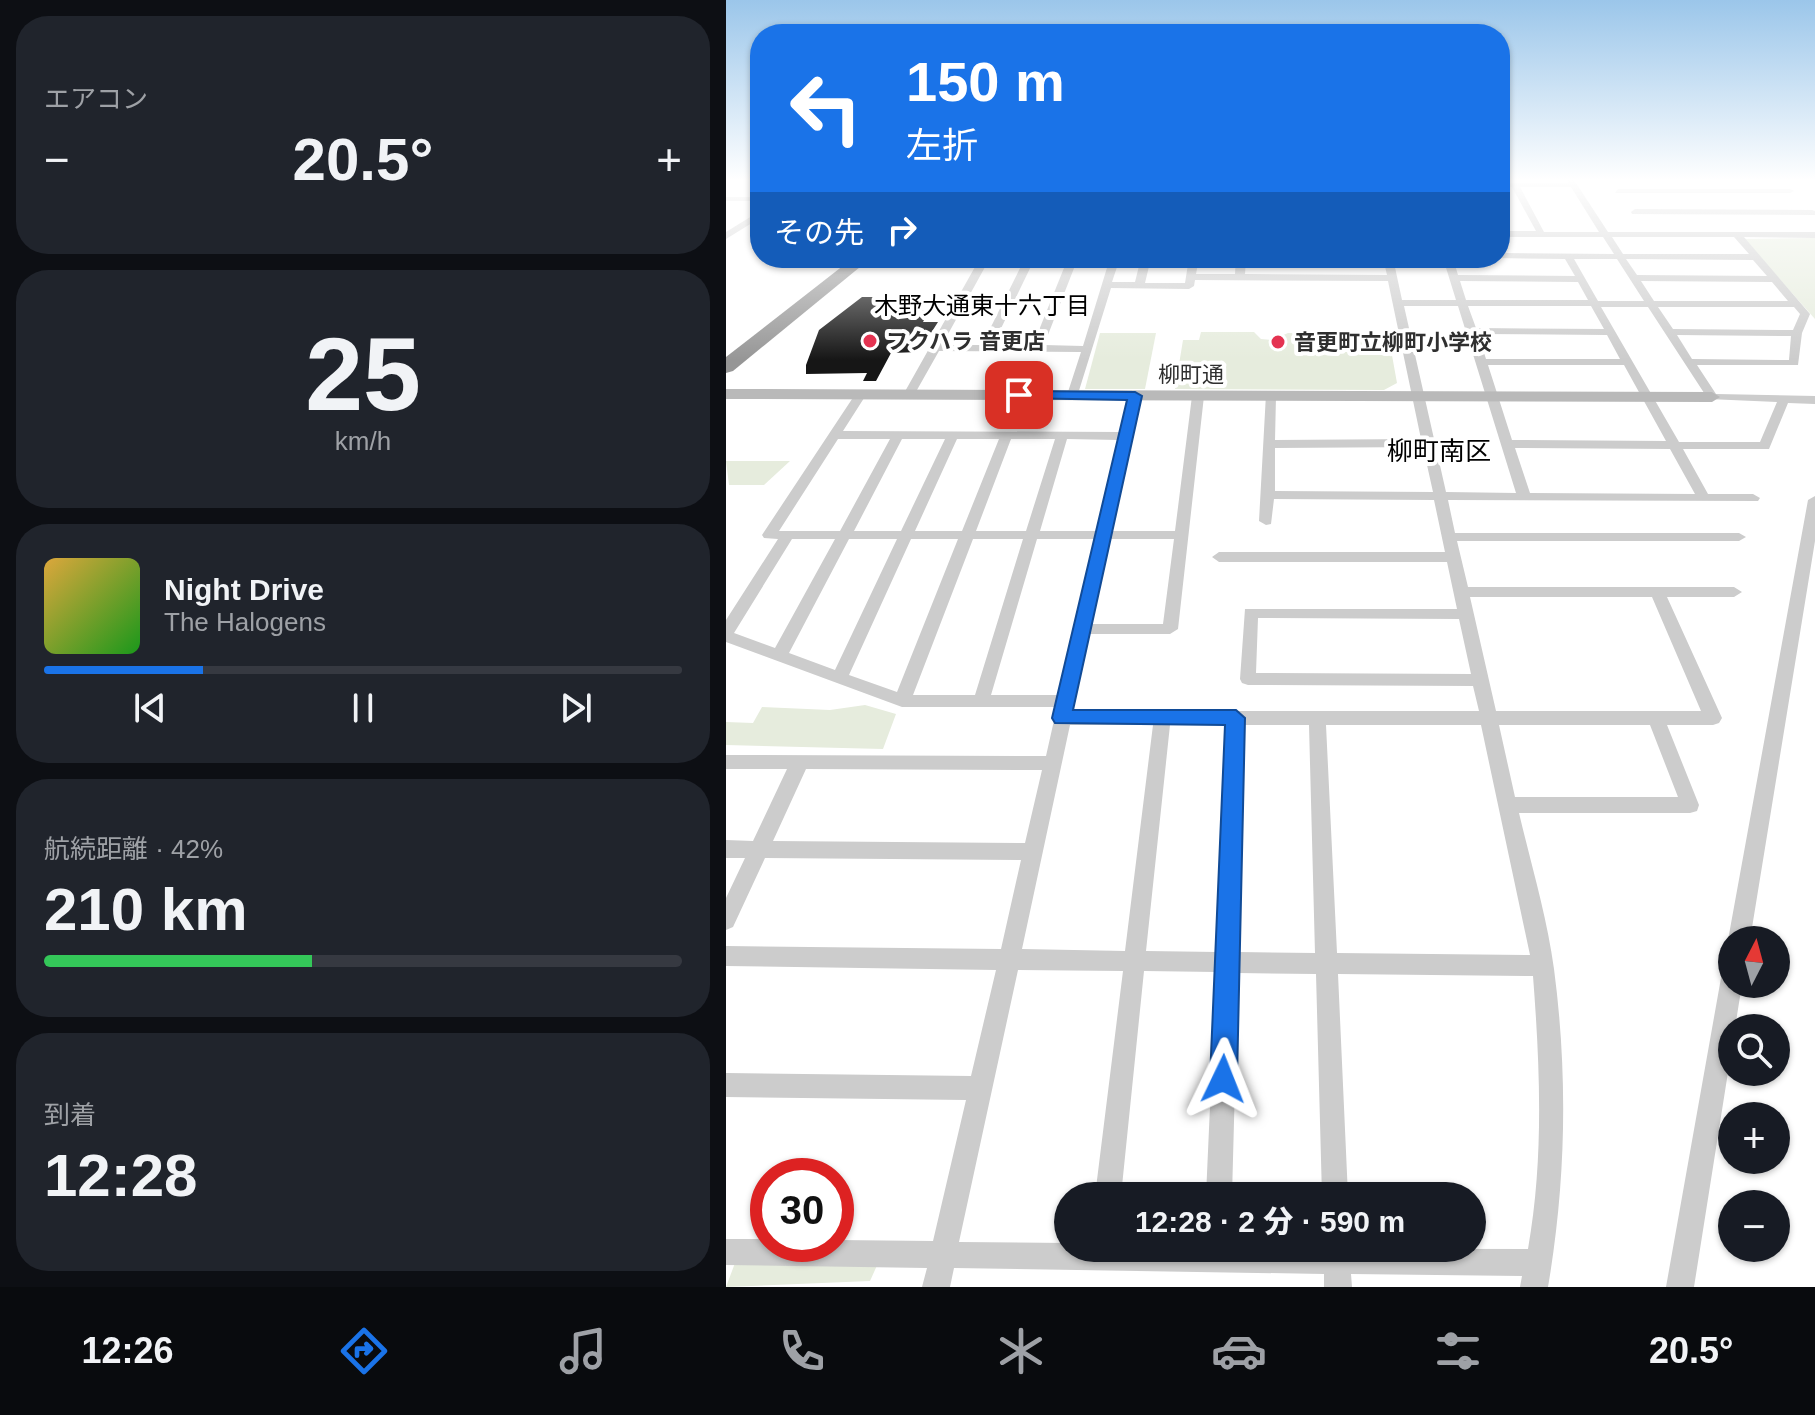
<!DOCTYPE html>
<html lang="ja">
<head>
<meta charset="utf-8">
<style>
  body { margin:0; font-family:Helvetica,"Noto Sans JP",sans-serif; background:#20242c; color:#f1f3f6; height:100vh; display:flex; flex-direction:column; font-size:30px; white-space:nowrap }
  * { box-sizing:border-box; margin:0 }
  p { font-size:26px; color:#9ea1a6 }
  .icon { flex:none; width:44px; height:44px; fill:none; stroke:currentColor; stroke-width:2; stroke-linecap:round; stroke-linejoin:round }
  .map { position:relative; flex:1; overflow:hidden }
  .details { display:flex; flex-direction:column; gap:16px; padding:16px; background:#0d0f14; width:726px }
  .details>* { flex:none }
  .banner { position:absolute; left:24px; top:24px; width:760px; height:244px; border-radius:32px; box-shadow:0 2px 6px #0004; background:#1a73e8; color:#fff; overflow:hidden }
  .needle { width:52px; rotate:6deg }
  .tools { position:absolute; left:992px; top:926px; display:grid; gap:16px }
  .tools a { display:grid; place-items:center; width:72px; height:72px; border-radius:50%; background:#171b24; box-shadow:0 2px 6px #0004; font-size:40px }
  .speed { position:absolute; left:24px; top:1158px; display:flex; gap:16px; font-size:40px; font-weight:700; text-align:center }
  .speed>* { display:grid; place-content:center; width:104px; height:104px; border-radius:50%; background:#171b24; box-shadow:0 2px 6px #0004; line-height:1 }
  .speed .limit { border:12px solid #d22; background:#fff; color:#111 }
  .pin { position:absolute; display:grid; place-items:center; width:68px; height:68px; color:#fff; margin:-34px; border-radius:16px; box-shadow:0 4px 12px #0006 }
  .me { position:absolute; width:88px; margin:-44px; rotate:2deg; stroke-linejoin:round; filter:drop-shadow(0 0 6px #0008) }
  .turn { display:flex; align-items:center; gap:28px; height:168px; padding:0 24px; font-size:36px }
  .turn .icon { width:104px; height:104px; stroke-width:2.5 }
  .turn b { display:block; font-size:56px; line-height:68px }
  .then { display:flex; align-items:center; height:76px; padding:0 24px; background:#0003; gap:16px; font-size:30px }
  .big { font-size:60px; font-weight:800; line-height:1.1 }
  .details .card { flex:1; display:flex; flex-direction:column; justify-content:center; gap:12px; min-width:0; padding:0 28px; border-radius:32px; background:#20242c }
  .details .dial { align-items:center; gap:0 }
  .dial b { font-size:104px; line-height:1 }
  .song { display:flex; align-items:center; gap:24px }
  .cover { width:96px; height:96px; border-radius:12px; background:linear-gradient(135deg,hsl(40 70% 55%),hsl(120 70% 35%)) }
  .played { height:8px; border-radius:4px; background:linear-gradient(90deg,#1a73e8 25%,#363941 25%) }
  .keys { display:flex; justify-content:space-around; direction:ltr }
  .heat { display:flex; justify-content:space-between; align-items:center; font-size:44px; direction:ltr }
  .charge { height:12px; border-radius:6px; background:linear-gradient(90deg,#34c759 42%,#363941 0) }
  .trip { position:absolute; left:328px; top:1182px; width:432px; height:80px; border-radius:40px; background:#171b24; box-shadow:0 2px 6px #0004; font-weight:800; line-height:80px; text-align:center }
  .tabs { display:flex; height:128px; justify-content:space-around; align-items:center; background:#090b0e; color:#9ea1a6 }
  .tabs .icon { width:56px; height:56px }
  .tabs .on { color:#1a73e8 }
  .tabs b { font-size:36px; color:#f1f3f6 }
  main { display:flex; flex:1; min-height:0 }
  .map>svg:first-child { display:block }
</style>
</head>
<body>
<main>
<section class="details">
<div class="card"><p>エアコン</p>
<div class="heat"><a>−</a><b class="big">20.5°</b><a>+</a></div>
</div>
<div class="card dial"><b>25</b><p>km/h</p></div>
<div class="card">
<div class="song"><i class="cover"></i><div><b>Night Drive</b><p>The Halogens</p></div></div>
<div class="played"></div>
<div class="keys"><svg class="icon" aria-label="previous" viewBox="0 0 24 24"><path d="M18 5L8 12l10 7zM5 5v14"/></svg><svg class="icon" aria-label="pause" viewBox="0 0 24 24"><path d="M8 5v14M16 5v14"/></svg><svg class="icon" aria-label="next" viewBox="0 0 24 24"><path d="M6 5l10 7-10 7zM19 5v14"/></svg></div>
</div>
<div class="card"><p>航続距離 · 42%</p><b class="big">210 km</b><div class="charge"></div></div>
<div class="card"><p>到着</p><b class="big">12:28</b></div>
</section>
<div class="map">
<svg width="1089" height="1287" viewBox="0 0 1089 1287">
  <rect width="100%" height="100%" fill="#fff"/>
  <g fill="#e6ecdd">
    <polygon points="1089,238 1089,319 1018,239"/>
    <polygon points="475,332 528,332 535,339 546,340 562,333 662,333 671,383 658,390 449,389 457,340 473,340"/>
    <polygon points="374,333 430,333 419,389 359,389"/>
    <polygon points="0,461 64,461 38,485 3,485"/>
    <polygon points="139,705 170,714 157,749 0,745 0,722 27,723 36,707 104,710"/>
    <polygon points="153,1261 144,1281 0,1287 9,1263"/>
  </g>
  <polygon fill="#161616" points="136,297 165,297 157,310 203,310 197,322 212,322 193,352 165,353 150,381 137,381 141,373 80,374 80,365 93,330"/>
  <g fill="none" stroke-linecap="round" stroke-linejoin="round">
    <g fill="#ccc" fill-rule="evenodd">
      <path d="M 840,180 L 848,180 L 882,232 L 1089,232 L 1089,238 L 1018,237 L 1084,314 L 1076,333 L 1072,365 L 971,365 L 990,394 L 1089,396 L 1089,404 L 1062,403 L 1043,449 L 957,449 L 982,494 L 1027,494 L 1034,498 L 1032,501 L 722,500 L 729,533 L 1013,533 L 1020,537 L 1013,541 L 731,541 L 742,587 L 1008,587 L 1016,592 L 1008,597 L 941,597 L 996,718 L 993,723 L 987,725 L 941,725 L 973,805 L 971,811 L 964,813 L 793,813 C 805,864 821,917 828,969 C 842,1075 840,1182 822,1287 L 794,1287 L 796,1276 L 625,1274 L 626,1287 L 598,1287 L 598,1274 L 228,1268 L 224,1287 L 196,1287 L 201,1268 L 0,1265 L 0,1239 L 42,1239 L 42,1244 L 110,1244 L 110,1240 L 207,1241 L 240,1100 L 0,1097 L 0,1073 L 245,1076 L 270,970 L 0,966 L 0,946 L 275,949 L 295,860 L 39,858 L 7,927 L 0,930 L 0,898 L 19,858 L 0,858 L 0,840 L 27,841 L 61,769 L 0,769 L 0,755 L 320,756 L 331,707 L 176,707 L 0,642 L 0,620 L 52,539 L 38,538 L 36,535 L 130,393 L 140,395 L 117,431 L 395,432 L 403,396 L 413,394 L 415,396 L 386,531 L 449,531 L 466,396 L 472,393 L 478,396 L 452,629 L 444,634 L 364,634 L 347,711 L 753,711 L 747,686 L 522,685 L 516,683 L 514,679 L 519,609 L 731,609 L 721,562 L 493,562 L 486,557 L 493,552 L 719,552 L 708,500 L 548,499 L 545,524 L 540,525 L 533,521 L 540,394 L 550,396 L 549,440 L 695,439 L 662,281 L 469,280 L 468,286 L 463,289 L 385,288 L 351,397 L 341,395 L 355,352 L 213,351 L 187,397 L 177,395 L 254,258 L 264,258 L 216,345 L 256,345 L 299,258 L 309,258 L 267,345 L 307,345 L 342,258 L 352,258 L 318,345 L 357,346 L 384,258 L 394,258 L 386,282 L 409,282 L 415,258 L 425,258 L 419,283 L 459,283 L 463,258 L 473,258 L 470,274 L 509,274 L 510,258 L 520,258 L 519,274 L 661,275 L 657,258 L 667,258 L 676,300 L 730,300 L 717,258 L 727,258 L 732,275 L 849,276 L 839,259 L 771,258 L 774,258 L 774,253 L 888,254 L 877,237 L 774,237 L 774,231 L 810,231 L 786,187 L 774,187 L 774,183 L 842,183 ZM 794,187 L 845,187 L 873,232 L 818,232 ZM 886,237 L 1008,237 L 1023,254 L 897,254 ZM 848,259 L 891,259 L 918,301 L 872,301 ZM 900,259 L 1027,260 L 1041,276 L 911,275 ZM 734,281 L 852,282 L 862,300 L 740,300 ZM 915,281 L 1046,282 L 1062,301 L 928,301 ZM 678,306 L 732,306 L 790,493 L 720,492 ZM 742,306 L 865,306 L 878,329 L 750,328 ZM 875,307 L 922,307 L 982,399 L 1051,402 L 1034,442 L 953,442 ZM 932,307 L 1068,307 L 1074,314 L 1067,330 L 947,329 ZM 752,334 L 881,335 L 894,359 L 760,359 ZM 951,335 L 1065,336 L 1063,360 L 966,359 ZM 762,365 L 898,365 L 940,441 L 786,440 ZM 112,439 L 164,439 L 114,531 L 53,531 ZM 176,439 L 219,439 L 175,531 L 128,531 ZM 231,439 L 273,439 L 236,531 L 189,531 ZM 285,439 L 329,439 L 300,531 L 250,531 ZM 341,439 L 393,440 L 372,531 L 314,531 ZM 697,447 L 707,492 L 549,491 L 549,448 ZM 789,448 L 944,449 L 969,494 L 804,493 ZM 66,539 L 109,539 L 49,648 L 8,633 ZM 123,539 L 171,539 L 109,670 L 63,653 ZM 185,539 L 232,539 L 171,692 L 123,675 ZM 247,539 L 297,539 L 249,695 L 187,695 ZM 311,539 L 370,539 L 334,695 L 265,695 ZM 384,539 L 448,539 L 437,624 L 366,624 ZM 744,597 L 926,597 L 975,711 L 770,711 ZM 532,618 L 733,619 L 745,674 L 530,673 ZM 344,725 L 427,725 L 399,951 L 296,949 ZM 444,725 L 501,725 L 491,952 L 420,951 ZM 518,725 L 583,725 L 589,953 L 512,952 ZM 600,725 L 755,725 L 804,955 L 611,953 ZM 773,725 L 924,725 L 952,797 L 789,797 ZM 80,769 L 316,770 L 299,843 L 47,841 ZM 292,970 L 397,971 L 369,1196 L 395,1196 L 418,971 L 490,972 L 480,1196 L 506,1196 L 512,973 L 590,974 L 596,1196 L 622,1196 L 612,974 L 807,976 C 814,1067 818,1159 802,1249 L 342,1248 L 342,1243 L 233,1242 Z"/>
      <polygon points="892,189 1064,189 1068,191 1064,193 889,193"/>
      <rect x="0" y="197" width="34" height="4"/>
      <polygon points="909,209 1086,210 1089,211 1089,215 906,214 905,212"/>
      <polygon points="34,211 34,218 0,239 0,232"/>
      <polygon points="1089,496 1089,541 1024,940 1006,940 1006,947 1002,940 1082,500"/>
      <polygon points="1006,967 1006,984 1016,984 1009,1028 1006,1028 1006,1047 968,1287 940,1287 995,978 998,971"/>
    </g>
    <polygon fill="#b9b9b9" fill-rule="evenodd" points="0,389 986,392 994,397 986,402 0,399"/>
    <polygon fill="#969696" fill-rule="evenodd" points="127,258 145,258 7,371 0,373 0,357"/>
  </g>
  <linearGradient id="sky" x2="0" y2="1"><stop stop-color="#9bc6ea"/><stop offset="0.5" stop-color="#fff"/><stop offset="1" stop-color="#fff" stop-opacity="0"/></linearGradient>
  <rect width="1089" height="360" fill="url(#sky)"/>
  <polygon fill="#1a73e8" stroke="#114b97" stroke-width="2" points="293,391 409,392 416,396 347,710 510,710 519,718 511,1079 507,1089 497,1092 488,1089 484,1079 499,725 329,723 326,718 401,400 288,398 288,392"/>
  <g fill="#e43351" stroke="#fff" stroke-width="3">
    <circle cx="144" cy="341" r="8"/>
    <circle cx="552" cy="342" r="8"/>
  </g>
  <g text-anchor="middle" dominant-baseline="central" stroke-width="8" stroke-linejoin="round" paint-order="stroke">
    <g font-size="22" font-weight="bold" fill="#2f2f2f" stroke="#fff" text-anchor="start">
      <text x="160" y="341">フクハラ 音更店</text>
      <text x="568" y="342">音更町立柳町小学校</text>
    </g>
    <g font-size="22" fill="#2f2f2f" stroke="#fff">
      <text x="465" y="374">柳町通</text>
    </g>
    <g font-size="24" fill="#000" stroke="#fff">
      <text x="256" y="305">木野大通東十六丁目</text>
    </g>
    <g font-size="26" fill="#000" stroke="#fff">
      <text x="713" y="451">柳町南区</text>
    </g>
  </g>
</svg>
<div class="tools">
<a><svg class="needle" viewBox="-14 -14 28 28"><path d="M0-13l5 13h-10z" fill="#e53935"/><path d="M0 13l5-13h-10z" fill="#9ea1a6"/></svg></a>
<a><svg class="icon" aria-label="search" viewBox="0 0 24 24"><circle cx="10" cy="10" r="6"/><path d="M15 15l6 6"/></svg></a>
<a>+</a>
<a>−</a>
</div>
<div class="speed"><div class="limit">30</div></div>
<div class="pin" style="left:293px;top:395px;background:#d93025"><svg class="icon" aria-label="arrive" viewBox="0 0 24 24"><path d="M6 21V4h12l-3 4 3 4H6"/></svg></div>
<svg class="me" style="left:497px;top:1079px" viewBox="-20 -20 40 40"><path d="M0-17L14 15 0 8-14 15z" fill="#1a73e8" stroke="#fff" stroke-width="4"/></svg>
<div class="trip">12:28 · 2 分 · 590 m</div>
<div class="banner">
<div class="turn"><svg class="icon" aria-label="left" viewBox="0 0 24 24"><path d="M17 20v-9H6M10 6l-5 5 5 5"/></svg><div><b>150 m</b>左折</div></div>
<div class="then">その先<svg class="icon" aria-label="right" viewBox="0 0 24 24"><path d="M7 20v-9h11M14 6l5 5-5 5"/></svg></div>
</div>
</div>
</main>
<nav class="tabs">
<b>12:26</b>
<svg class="icon on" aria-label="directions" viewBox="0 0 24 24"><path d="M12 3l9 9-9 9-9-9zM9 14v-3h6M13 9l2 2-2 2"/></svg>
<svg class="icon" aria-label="music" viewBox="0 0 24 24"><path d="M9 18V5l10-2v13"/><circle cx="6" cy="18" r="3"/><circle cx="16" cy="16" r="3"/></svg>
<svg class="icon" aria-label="phone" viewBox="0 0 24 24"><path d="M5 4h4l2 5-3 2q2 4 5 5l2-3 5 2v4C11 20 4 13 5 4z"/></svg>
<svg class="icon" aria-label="climate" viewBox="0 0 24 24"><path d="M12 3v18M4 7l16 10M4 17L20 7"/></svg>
<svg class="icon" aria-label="car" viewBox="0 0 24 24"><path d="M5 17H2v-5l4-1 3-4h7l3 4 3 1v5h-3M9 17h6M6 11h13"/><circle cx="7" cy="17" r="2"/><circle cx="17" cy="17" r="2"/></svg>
<svg class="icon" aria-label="filters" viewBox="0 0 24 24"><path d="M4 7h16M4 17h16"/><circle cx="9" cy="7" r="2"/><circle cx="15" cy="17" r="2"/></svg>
<b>20.5°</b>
</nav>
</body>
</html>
